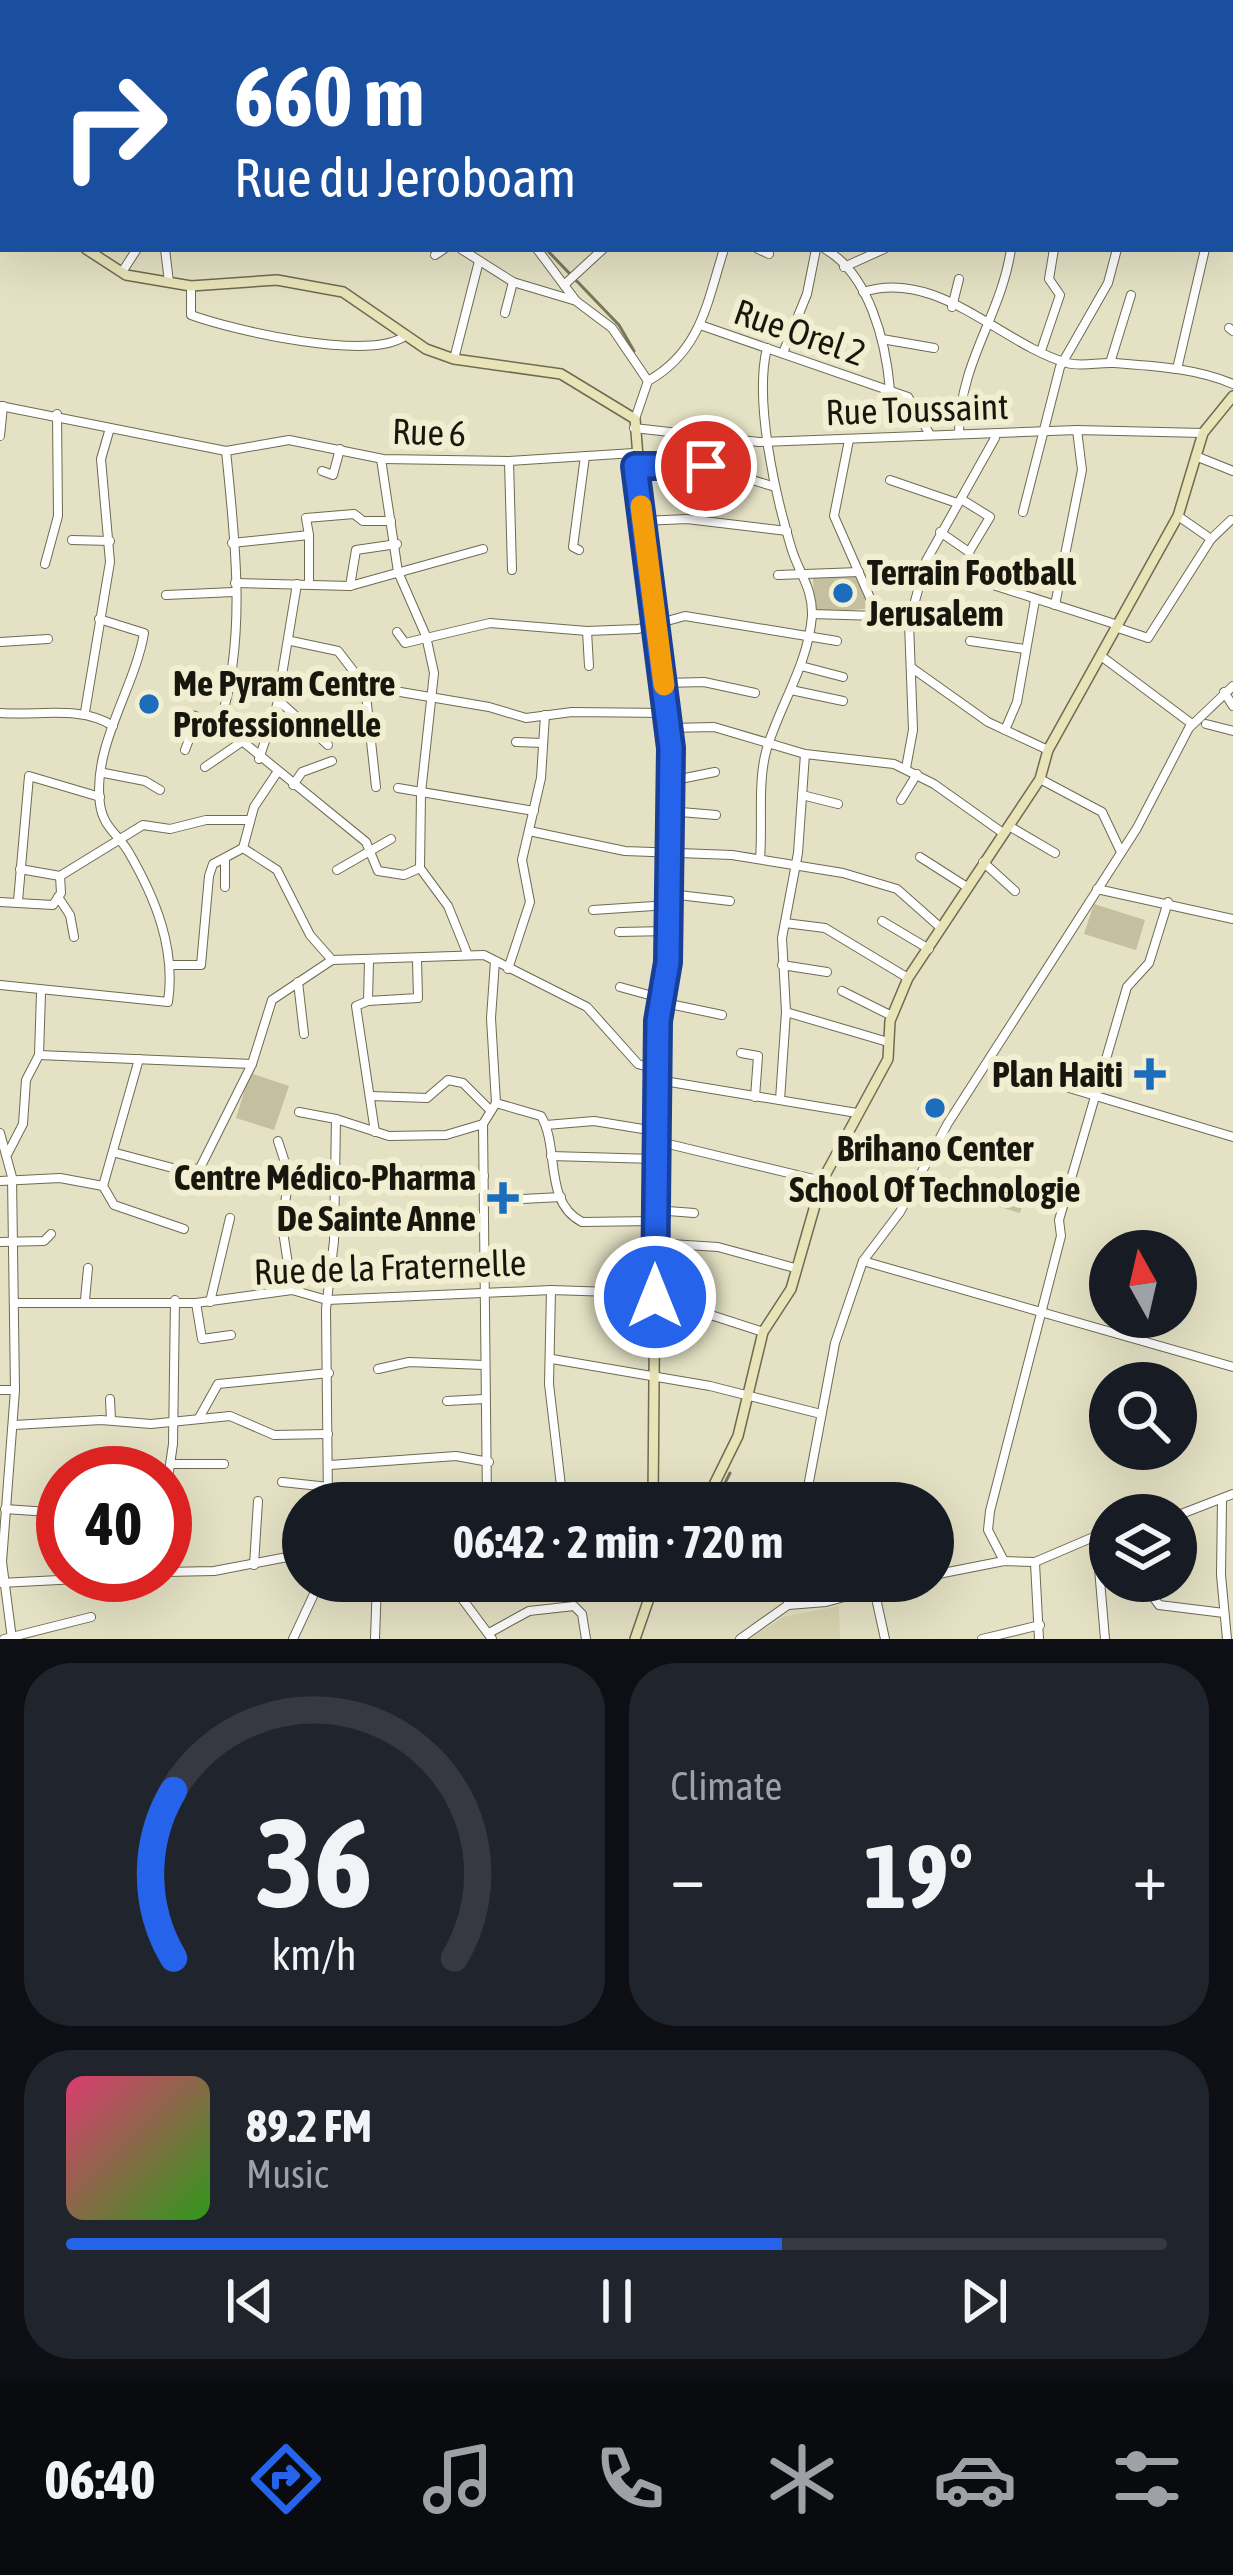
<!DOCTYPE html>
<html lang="en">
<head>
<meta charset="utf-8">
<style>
  body { margin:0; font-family:"Asap Condensed",sans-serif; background:#20242c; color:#f1f3f6; height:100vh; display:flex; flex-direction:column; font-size:45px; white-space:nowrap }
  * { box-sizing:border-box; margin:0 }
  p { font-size:39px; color:#9ea1a6 }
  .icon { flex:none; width:66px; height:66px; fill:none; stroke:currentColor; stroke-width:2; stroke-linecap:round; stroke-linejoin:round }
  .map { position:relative; height:1639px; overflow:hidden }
  .drawer { display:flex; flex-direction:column; gap:24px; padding:24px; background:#0d0f14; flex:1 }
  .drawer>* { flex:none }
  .banner { position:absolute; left:0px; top:0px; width:1233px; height:252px; box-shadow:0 12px 48px #0002; background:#1a4fa0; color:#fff; overflow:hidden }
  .needle { width:78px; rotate:352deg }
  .fabs { position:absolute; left:1089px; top:1230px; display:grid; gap:24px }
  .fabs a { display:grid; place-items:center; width:108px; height:108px; border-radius:50%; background:#171b24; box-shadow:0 12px 48px #0002; font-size:60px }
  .speed { position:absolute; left:36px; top:1446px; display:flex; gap:24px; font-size:60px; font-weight:700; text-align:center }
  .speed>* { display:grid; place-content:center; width:156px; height:156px; border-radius:50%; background:#171b24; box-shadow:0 12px 48px #0002; line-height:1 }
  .speed .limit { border:18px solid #d22; background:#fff; color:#111 }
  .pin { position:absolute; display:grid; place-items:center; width:102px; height:102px; color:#fff; margin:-51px; border:6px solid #fff; border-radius:50%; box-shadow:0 3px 12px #0007 }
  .me { position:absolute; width:132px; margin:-66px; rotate:0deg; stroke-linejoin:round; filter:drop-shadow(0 0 9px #0008) }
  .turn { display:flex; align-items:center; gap:42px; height:252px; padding:0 36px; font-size:54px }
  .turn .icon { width:156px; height:156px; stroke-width:2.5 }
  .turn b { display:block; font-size:84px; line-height:102px }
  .big { font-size:90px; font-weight:700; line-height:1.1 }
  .drawer .card { flex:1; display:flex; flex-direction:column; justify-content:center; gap:18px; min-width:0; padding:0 42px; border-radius:48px; background:#20242c }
  .drawer .dial { align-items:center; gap:0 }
  .dial svg { height:312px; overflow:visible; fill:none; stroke:#363941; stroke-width:7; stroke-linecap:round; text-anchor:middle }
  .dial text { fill:#f1f3f6; stroke:none }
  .song { display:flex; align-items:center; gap:36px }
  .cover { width:144px; height:144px; border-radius:18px; background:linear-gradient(135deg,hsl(340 70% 55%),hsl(110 70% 35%)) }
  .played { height:12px; border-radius:6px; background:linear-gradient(90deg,#2563eb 65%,#363941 65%) }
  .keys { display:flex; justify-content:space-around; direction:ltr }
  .heat { display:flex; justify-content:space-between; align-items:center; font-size:66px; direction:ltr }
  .drawer .tiles { flex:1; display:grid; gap:24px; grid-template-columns:1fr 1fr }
  .card:last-child { grid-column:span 2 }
  .trip { position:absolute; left:282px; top:1482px; width:672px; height:120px; border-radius:60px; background:#171b24; box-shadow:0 12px 48px #0002; font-weight:700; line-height:120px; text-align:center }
  .tabs { display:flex; height:192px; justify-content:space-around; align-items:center; background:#090b0e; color:#9ea1a6 }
  .tabs .icon { width:84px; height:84px }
  .tabs .selected { color:#2563eb }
  .tabs b { font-size:54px; color:#f1f3f6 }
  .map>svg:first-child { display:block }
</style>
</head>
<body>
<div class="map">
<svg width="1233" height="1639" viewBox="0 0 1233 1639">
  <rect width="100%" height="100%" fill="#e4e1c4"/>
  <polygon fill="#dad6b2" points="839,1606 840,1639 749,1639 784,1617"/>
  <g fill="#c3bf9f">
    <polygon points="872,574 874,608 815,613 813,578"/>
    <polygon points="1094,904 1145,920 1136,950 1084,934"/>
    <polygon points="250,1073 289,1086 274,1130 236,1118"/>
    <polygon points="995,1184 1026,1192 1020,1213 990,1204"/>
  </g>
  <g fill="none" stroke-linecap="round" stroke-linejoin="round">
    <g stroke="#7a775b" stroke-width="3">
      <polyline points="546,249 619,325 634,351"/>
      <polyline points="647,1062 650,1004 660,957"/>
      <polyline points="647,1183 647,1071"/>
      <polyline points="715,1503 730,1473"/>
    </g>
    <defs>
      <g id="street">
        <polyline points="75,0 80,3"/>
        <polyline points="237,0 237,3"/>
        <polyline points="351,0 359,3"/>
        <polyline points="454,0 456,3"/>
        <polyline points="659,0 659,3"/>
        <polyline points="783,0 795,3"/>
        <polyline points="883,0 886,3"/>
        <polyline points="1140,0 1145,3"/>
        <polyline points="112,3 113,0"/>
        <polyline points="165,3 165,0"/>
        <polyline points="393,3 404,0"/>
        <polyline points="571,3 571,0"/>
        <polyline points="947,3 949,0"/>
        <polyline points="1048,3 1049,0"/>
        <polyline points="1220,3 1222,0"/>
        <polyline points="0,45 3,47"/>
        <polyline points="1230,47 1233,48"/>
        <polyline points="1230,185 1233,186"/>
        <polyline points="165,249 169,282"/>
        <polyline points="461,249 513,282 573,300"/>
        <polyline points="537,249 576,301 612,328 648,381"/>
        <polyline points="758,249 769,254"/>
        <path d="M 825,249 C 869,274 886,342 890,390"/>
        <polyline points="435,255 444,249"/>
        <polyline points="844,267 884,249"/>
        <polyline points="122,272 137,249"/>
        <polyline points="564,285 603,249"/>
        <path d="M 191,286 L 191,315 C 232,330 373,363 406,335"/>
        <path d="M 863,292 C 938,268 1001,344 1067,363 C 1083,367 1098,362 1114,363 C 1153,366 1196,368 1233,384"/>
        <polyline points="952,307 959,279"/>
        <polyline points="505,313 513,282"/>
        <polyline points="703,326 908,397 929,433"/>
        <polyline points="1229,328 1233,331"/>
        <polyline points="882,339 934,348"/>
        <polyline points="1042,348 1060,295 1049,279 1054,249"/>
        <polyline points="783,353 807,294 816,249"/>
        <polyline points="454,359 479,261"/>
        <polyline points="1110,363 1131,295"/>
        <polyline points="1177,369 1205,249"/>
        <polyline points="0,406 226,451 289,440 383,459 509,461 634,453"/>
        <path d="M 635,419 L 648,381 C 701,351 707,303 724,249"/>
        <polyline points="634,428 759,442 1077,430 1203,433"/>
        <path d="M 959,432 C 960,361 1001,316 1011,249"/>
        <polyline points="0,436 3,406"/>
        <polyline points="849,440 834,516 878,616"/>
        <path d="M 226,451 C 235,539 247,637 220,723 L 366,842 L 378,871 L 404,875 L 420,868"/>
        <polyline points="1198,457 1233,471"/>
        <polyline points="381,459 398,572 426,636 434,673 421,793 420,868 448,906 467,953"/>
        <polyline points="509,461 512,570"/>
        <polyline points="637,466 706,466 772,486"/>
        <polyline points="322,471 333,475 340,449"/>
        <polyline points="890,480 957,503"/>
        <polyline points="961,499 990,517 969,552 973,572 993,585 1118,625"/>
        <polyline points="1023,512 1060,367 1108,283 1117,249"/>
        <polyline points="643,521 687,519 787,531"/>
        <polyline points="940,532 969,552"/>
        <polyline points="309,535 306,518 354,514 363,521 391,521"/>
        <polyline points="1211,539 1231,520"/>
        <polyline points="72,540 110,541"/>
        <polyline points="232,543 309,535 309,583"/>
        <polyline points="579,550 573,547 585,456"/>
        <polyline points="45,564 58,516 57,414"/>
        <polyline points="778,575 859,572"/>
        <polyline points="235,583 350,586 483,549"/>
        <polyline points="350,586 356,550 397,544"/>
        <polyline points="166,595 234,592"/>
        <polyline points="1055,605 1082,470 1077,430"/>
        <polyline points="812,614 878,616 909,623"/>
        <polyline points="1118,628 1148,638 1211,539 1178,516"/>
        <polyline points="587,631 589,666"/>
        <polyline points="397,632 405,643 490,623 587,631 638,629 685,616 837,641"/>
        <polyline points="291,641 338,651 365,686 489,707 526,718 572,712 667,713"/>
        <polyline points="970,641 1025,649"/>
        <polyline points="0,642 48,639"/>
        <polyline points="1101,656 1192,724"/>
        <polyline points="801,666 843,677"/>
        <polyline points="912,668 988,722 1048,750"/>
        <polyline points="664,683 704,682 755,693"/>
        <polyline points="365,686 376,787"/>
        <polyline points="791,690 843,701"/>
        <polyline points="1224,692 1233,706"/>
        <polyline points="279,701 328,745"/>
        <polyline points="85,712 110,562 101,459 110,428"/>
        <path d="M 0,713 C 38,716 81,705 113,726"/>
        <polyline points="188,714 220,723"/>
        <polyline points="1206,724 1233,731"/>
        <polyline points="669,728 714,727 805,754 894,764 934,784 1003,833"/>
        <polyline points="1005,730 1017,702 1035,600"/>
        <polyline points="516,742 543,743"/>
        <polyline points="185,750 197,719"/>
        <polyline points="259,759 277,705 297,584"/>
        <polyline points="205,767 240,743"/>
        <polyline points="906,768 913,730 909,623 926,561 995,438"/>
        <polyline points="104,773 145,781 160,790"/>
        <polyline points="276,774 254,807 243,848 277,870 310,935 332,960"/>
        <polyline points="1040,779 1102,812 1120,850"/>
        <polyline points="670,781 715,772"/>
        <polyline points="293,785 302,772 332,761"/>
        <polyline points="398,788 534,811"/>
        <polyline points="802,795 838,804"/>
        <polyline points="901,800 917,774"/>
        <polyline points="669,811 716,815"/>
        <polyline points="1009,826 1055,853"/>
        <polyline points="529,831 625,851 732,855 843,873 897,889 941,928"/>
        <polyline points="920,857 967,887"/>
        <path d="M 760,859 C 763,824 757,781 767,748 C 781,703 808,664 812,616 C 813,587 798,572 791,547 C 775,494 754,401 767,348"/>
        <polyline points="983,862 1015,891"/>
        <polyline points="20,869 60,876"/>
        <polyline points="337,870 391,839"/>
        <polyline points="225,887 225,858"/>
        <polyline points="1097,889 1233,919"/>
        <polyline points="670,894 730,901"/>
        <polyline points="58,897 70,915 74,937"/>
        <polyline points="18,901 29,776 100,797"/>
        <polyline points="0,902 53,905 61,893 60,876 143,825 170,829 206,820 250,820"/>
        <polyline points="593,910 669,905"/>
        <polyline points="882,921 929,949"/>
        <polyline points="785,923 825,928 908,978"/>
        <polyline points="619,932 669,931"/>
        <polyline points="369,961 368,1001 356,1006 375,1132"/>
        <polyline points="495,961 491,1018 496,1103"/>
        <polyline points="170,965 201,965 209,876 213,864 243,848"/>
        <polyline points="782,965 827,972"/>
        <polyline points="508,969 530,902 522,860 541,778 545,715"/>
        <polyline points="298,982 304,1034"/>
        <path d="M 0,985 L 168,1002 C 176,948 155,897 128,851 C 117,833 103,827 100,804 C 92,746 135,688 144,633 L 99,619"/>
        <polyline points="620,987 660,998"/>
        <polyline points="842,991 892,1016"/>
        <polyline points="368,1001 418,998 417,960"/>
        <polyline points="660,1002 722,1015"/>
        <polyline points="786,1012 888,1042"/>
        <polyline points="741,1053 758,1056 755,1097"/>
        <polyline points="39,1055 252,1064"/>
        <polyline points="989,1064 1233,1137"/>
        <polyline points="658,1080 857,1113"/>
        <polyline points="371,1096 427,1098 448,1080 463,1083 490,1110"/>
        <polyline points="780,1100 786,1012 782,938 798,853 805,754"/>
        <path d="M 496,1103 L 541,1116 C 560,1148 543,1202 582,1222 L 655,1221"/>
        <polyline points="299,1112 336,1119"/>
        <polyline points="483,1124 487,1503"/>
        <polyline points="546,1125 594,1121 655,1131"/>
        <polyline points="0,1133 12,1177 15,1390 2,1562 12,1639"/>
        <polyline points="278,1141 289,1175 282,1225 292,1290"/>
        <polyline points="656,1141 822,1181"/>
        <polyline points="8,1153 23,1124 26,1080 39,1055 41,993"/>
        <polyline points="116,1153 184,1171 200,1168 252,1064 272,1000 332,960 484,955 587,1007 638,1064 658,1070"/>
        <polyline points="551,1156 655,1159"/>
        <polyline points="419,1171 484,1176"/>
        <polyline points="0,1181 60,1178 103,1186 114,1205 184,1229"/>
        <polyline points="103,1186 139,1059"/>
        <polyline points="485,1201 561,1197"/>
        <polyline points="655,1210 694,1213"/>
        <polyline points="0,1242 44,1241 51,1234"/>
        <polyline points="655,1243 718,1247 795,1268"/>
        <polyline points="863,1261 1233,1367"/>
        <polyline points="551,1290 549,1384 563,1503"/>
        <polyline points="85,1300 88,1268"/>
        <polyline points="210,1302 230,1218"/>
        <polyline points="14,1303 196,1303 292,1290 327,1300 551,1290 643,1293 763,1332"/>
        <polyline points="196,1303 202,1339 231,1335"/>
        <polyline points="552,1359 710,1386 821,1414"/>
        <polyline points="378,1369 409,1362 484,1365"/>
        <polyline points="0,1390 15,1390"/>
        <polyline points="110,1399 111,1420"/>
        <polyline points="447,1401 484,1399"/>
        <polyline points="199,1418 218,1384 329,1373"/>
        <polyline points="14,1425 101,1420 151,1424 230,1416 274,1435 328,1434"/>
        <polyline points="172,1464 224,1464"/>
        <polyline points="330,1465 456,1456 489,1462"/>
        <polyline points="282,1482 329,1487"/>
        <polyline points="165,1499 173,1444 175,1300"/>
        <polyline points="1222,1500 1221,1575 1227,1639"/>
        <polyline points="328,1503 326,1309 334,1241 336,1119 389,1136 446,1135 483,1124 496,1103"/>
        <polyline points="805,1503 835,1343 863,1261 900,1212 948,1123 1137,828 1189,728 1233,686"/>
        <polyline points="5,1509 63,1513"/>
        <polyline points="1176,1516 1233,1494"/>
        <polyline points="1096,1533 1105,1639"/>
        <polyline points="1004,1561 988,1530 990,1511 1061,1236 1059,1220 1127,987 1149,963 1168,902"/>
        <polyline points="1035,1563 1039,1639"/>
        <polyline points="254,1565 258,1501"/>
        <polyline points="165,1572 214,1571 303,1554"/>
        <polyline points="933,1575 1004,1561 1035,1562 1110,1530"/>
        <polyline points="449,1581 492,1639"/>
        <polyline points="1160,1581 1154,1598 1159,1605 1224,1613"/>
        <polyline points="0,1583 157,1575"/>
        <polyline points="874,1589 885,1639"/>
        <polyline points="788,1605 790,1581"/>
        <polyline points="489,1633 529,1611 574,1606 582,1614 586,1639"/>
        <polyline points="4,1639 91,1617"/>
        <polyline points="293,1639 320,1581"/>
        <polyline points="375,1639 377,1581"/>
        <polyline points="740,1639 788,1605 826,1602 903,1581"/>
        <polyline points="982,1639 1040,1625"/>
      </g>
      <g id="secondary">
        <polyline points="0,194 3,196"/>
        <polyline points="86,249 126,275 191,286 277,280 343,292 426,349 454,359 561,374 635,419 649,596 671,748 668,962 657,1021 653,1503"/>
        <polyline points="705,1503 738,1436 763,1332 791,1289 822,1181 888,1059 890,1021 908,978 1040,779 1048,750 1178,516 1203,433 1233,396"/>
        <polyline points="635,1639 655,1581"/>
      </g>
    </defs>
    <use href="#street" stroke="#6e6b52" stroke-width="10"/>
    <use href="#secondary" stroke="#6e6b52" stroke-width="12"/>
    <use href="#street" stroke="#fff" stroke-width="8"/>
    <use href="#secondary" stroke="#e9e4b8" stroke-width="9"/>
  </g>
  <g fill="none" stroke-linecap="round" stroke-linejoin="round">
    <defs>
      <polyline id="route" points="655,1297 658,1021 668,962 671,748 635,466 706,466"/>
    </defs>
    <use href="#route" stroke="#184099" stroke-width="30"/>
    <use href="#route" stroke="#2563eb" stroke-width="21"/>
    <polyline stroke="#f59e0b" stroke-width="21" points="641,506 664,685"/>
  </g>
  <g fill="#1c6ebd" stroke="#f1eed1" stroke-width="4.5">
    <circle cx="843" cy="593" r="12"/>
    <circle cx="149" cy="704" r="12"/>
    <path d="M1144 1056h12v12h12v12h-12v12h-12v-12h-12v-12h12z"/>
    <circle cx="935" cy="1108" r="12"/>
    <path d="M497 1180h12v12h12v12h-12v12h-12v-12h-12v-12h12z"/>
  </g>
  <g text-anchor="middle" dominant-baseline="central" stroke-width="12" stroke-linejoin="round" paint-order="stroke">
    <g font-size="36" fill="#18170d" stroke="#f1eed1">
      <text transform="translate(800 332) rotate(19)">Rue Orel 2</text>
      <text transform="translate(917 409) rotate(-2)">Rue Toussaint</text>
      <text transform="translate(429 432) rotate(2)">Rue 6</text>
      <text transform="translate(390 1267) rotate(-2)">Rue de la Fraternelle</text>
    </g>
    <g font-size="36" font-weight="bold" fill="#18170d" stroke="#f1eed1" text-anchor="start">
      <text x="867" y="572">Terrain Football<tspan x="867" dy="41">Jerusalem</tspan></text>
      <text x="173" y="683">Me Pyram Centre<tspan x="173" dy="41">Professionnelle</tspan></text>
      <text x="1123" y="1074" text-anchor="end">Plan Haiti</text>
      <text x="935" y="1148" text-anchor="middle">Brihano Center<tspan x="935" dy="41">School Of Technologie</tspan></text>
      <text x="476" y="1177" text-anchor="end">Centre Médico-Pharma<tspan x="476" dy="41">De Sainte Anne</tspan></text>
    </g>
  </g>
</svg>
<div class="fabs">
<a><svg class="needle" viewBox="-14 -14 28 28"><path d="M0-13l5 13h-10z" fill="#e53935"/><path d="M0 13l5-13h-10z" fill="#9ea1a6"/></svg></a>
<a><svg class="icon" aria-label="search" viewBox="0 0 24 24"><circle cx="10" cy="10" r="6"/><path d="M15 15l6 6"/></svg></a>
<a><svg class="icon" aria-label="layers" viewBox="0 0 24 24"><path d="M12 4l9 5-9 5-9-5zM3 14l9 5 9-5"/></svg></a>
</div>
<div class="speed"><div class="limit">40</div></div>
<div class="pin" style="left:706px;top:466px;background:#d93025"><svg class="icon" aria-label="arrive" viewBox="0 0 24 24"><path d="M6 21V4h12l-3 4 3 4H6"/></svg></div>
<svg class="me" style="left:655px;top:1297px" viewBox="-20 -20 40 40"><circle r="17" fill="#2563eb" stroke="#fff" stroke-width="3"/><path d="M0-11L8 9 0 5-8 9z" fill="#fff"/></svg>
<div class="trip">06:42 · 2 min · 720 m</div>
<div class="banner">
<div class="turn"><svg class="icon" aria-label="right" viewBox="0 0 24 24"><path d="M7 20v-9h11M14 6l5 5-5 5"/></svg><div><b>660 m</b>Rue du Jeroboam</div></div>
</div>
</div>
<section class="drawer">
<div class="tiles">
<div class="card dial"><svg viewBox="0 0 100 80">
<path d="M14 69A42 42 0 1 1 86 69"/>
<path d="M14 69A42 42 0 0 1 14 26" stroke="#2563eb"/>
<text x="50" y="56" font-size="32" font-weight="700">36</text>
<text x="50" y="72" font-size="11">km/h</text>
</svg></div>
<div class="card"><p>Climate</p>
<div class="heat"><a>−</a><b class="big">19°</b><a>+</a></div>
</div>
<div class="card">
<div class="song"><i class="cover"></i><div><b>89.2 FM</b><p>Music</p></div></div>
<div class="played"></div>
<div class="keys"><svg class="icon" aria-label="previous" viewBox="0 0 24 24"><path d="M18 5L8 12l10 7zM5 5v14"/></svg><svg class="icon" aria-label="pause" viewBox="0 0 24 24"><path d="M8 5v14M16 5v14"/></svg><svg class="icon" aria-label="next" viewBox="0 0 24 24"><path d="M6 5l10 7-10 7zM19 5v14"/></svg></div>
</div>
</div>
</section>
<nav class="tabs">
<b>06:40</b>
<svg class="icon selected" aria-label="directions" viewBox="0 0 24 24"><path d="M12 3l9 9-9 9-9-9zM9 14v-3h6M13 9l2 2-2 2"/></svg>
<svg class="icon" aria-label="music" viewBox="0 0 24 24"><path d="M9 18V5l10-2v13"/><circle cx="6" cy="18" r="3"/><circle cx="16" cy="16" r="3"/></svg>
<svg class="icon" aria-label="phone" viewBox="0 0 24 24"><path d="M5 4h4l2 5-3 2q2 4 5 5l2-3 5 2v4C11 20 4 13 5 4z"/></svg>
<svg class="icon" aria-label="climate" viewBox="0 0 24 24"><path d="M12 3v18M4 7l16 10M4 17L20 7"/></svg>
<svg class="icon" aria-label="car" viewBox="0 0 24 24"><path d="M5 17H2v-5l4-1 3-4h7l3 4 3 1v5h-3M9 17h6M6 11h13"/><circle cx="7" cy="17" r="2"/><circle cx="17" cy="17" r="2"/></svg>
<svg class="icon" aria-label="filters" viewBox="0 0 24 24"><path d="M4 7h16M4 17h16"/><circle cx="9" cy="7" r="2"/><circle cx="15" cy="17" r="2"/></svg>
</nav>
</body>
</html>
